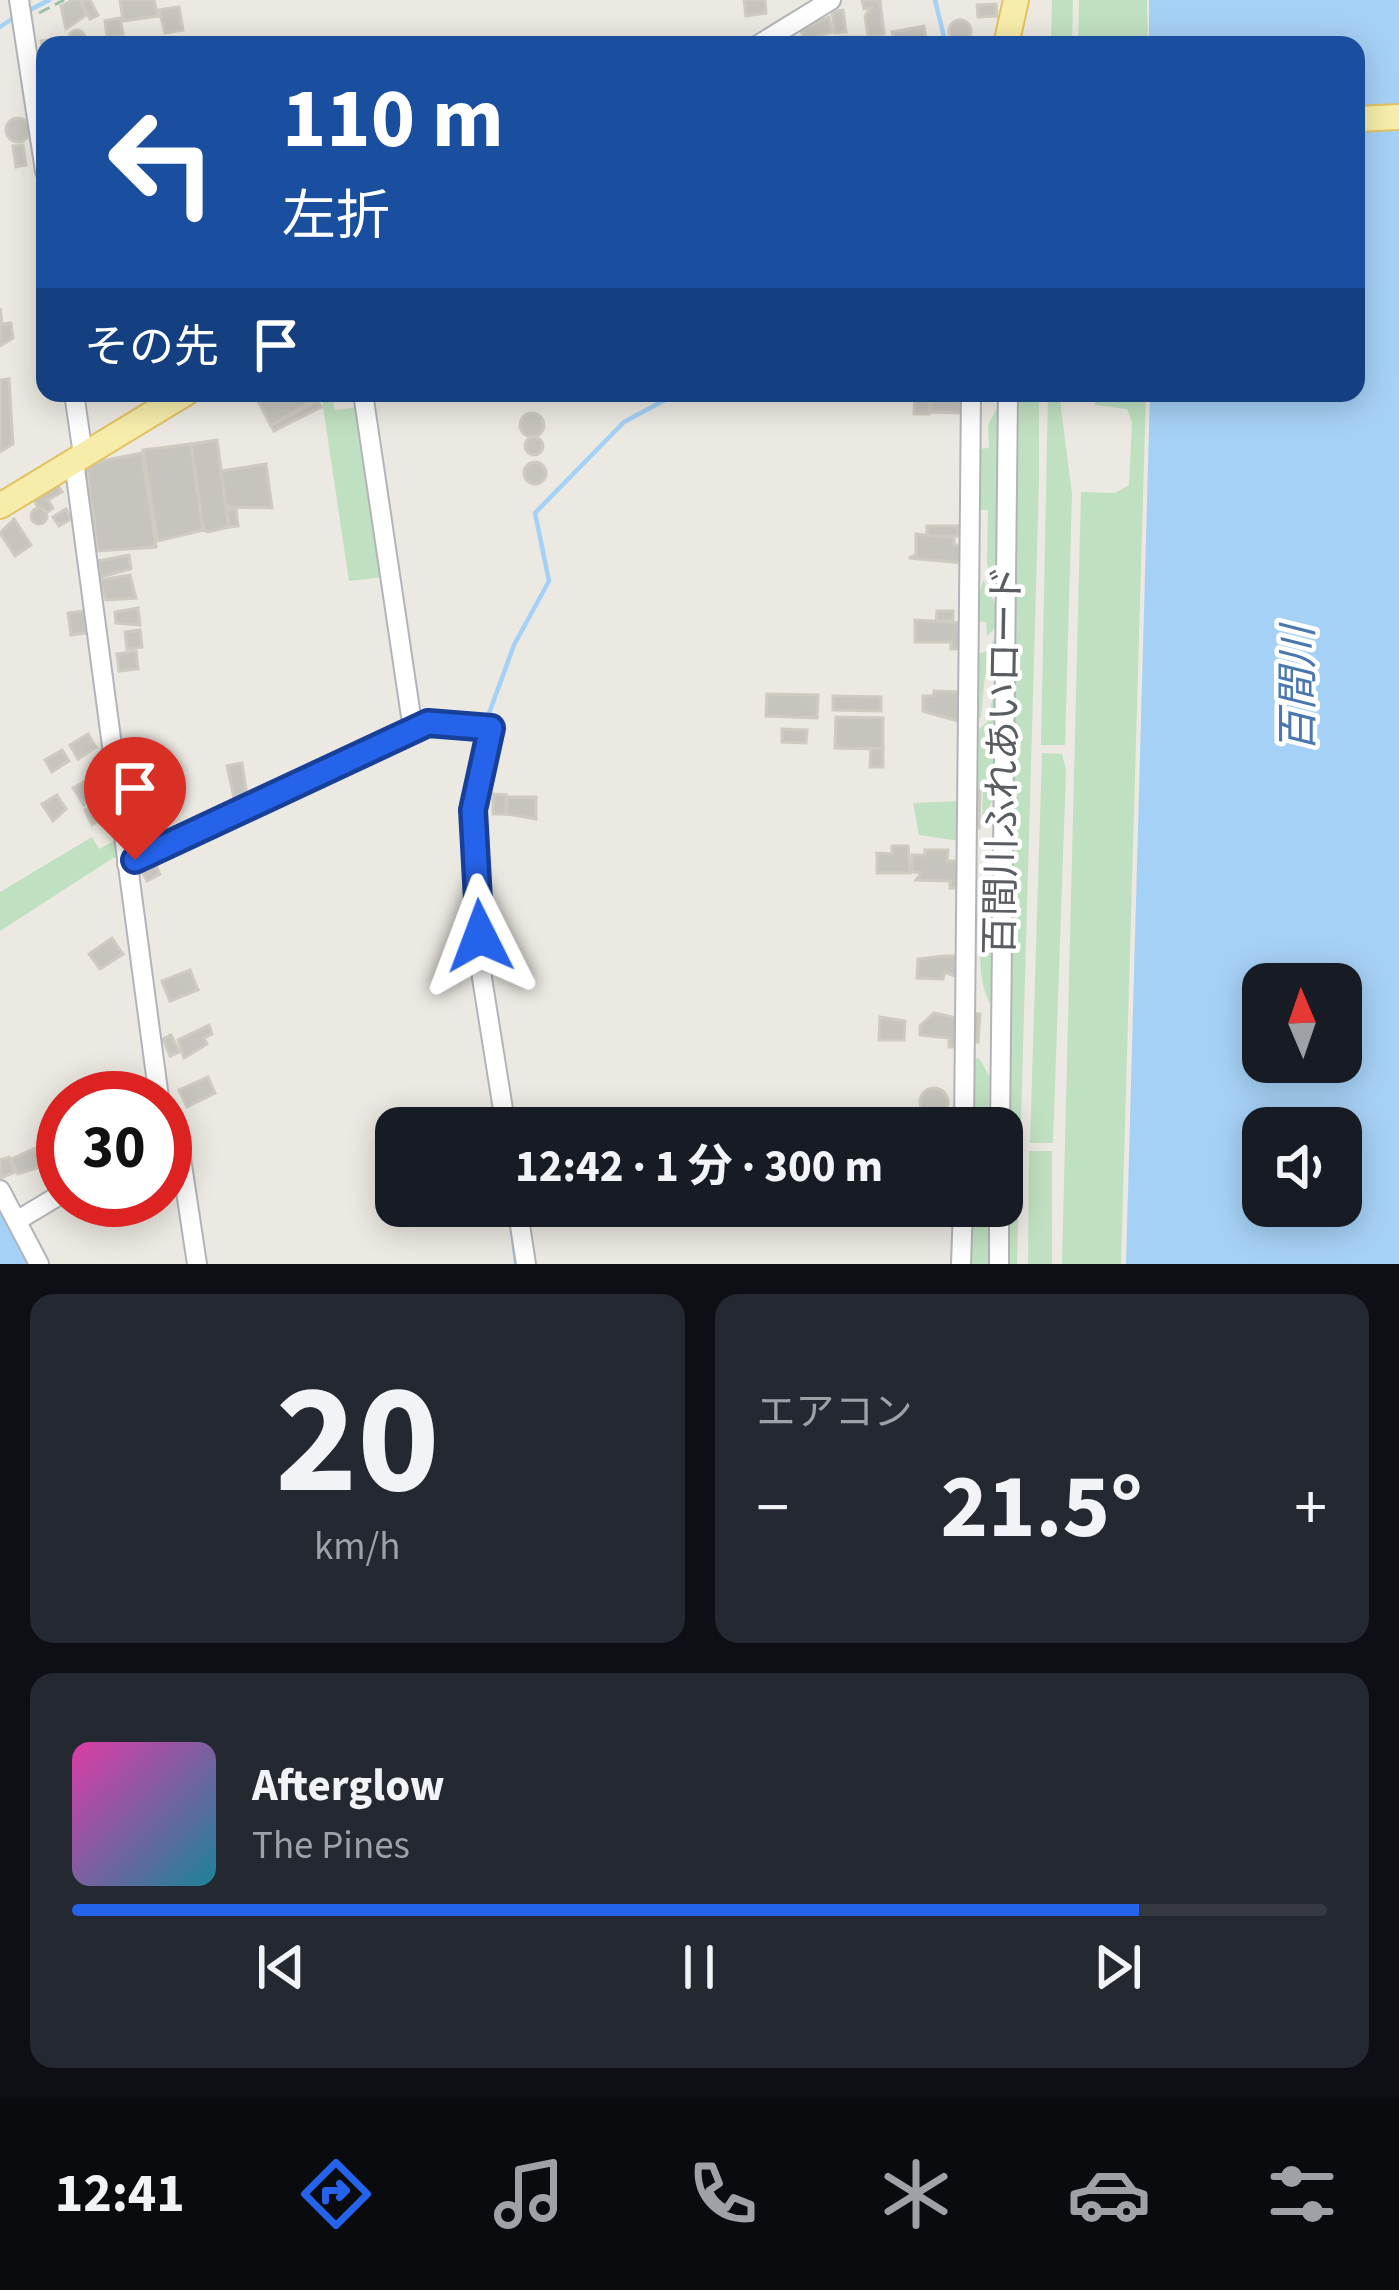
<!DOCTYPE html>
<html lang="ja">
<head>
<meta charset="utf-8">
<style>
  body { margin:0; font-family:"Source Sans 3","Noto Sans JP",sans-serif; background:#242831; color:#f1f3f6; height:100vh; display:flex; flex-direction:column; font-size:45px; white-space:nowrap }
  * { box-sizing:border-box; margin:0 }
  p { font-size:39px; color:#9ea1a6 }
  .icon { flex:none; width:66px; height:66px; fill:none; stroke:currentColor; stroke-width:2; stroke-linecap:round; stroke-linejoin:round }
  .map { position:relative; height:1264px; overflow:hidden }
  .details { display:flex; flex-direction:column; gap:30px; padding:30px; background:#0d0f14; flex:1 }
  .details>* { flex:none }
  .top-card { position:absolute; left:36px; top:36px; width:1329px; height:366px; border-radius:24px; box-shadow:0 6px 30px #0003; background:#1a4fa0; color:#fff; overflow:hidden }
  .needle { width:78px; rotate:358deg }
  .buttons { position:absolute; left:1242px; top:963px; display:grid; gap:24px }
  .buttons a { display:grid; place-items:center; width:120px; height:120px; border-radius:24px; background:#171b24; box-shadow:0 6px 30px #0003; font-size:60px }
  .speed { position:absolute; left:36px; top:1071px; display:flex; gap:24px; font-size:60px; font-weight:700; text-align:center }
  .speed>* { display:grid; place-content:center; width:156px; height:156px; border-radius:50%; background:#171b24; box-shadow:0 6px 30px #0003; line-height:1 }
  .speed .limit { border:18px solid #d22; background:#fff; color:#111 }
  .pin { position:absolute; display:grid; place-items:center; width:102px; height:102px; color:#fff; margin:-123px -51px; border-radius:50% 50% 50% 0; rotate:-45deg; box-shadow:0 0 12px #0007 }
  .pin .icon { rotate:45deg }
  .me { position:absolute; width:132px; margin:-66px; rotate:357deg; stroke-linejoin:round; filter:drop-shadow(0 0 9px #0008) }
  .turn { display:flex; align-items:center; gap:42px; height:252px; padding:0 48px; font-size:54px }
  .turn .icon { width:156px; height:156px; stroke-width:2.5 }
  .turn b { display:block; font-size:84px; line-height:102px }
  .then { display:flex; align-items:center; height:114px; padding:0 48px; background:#0003; gap:24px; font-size:45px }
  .big { font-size:90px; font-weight:700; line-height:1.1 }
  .details .tile { flex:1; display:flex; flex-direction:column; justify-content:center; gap:18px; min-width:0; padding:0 42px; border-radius:24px; background:#242831 }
  .details .dial { align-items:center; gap:0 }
  .dial b { font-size:156px; line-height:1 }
  .song { display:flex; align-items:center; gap:36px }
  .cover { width:144px; height:144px; border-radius:18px; background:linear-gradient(135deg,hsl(320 70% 55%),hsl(190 70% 35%)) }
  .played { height:12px; border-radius:6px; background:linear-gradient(90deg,#2563eb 85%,#363941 85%) }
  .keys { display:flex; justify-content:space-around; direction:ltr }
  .heat { display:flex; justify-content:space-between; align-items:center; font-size:66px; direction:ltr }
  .details .tiles { flex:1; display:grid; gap:30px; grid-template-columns:1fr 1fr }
  .tile:last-child { grid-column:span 2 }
  .trip { position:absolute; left:375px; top:1107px; width:648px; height:120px; border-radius:24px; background:#171b24; box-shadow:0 6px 30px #0003; font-weight:700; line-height:120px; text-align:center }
  .menu { display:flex; height:192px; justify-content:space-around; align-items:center; background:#090b0e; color:#9ea1a6 }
  .menu .icon { width:84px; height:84px }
  .menu .active { color:#2563eb }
  .menu b { font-size:54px; color:#f1f3f6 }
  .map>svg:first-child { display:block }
</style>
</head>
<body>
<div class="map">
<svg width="1399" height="1264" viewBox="0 0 1399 1264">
  <rect width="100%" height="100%" fill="#ebe9e1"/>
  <g fill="#c0e1c1">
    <polygon points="1052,0 1073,0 1072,45 1051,45"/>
    <polygon points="1079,0 1147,0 1148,45 1078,45"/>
    <polygon points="321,393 357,393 333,403 335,410 360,407 386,577 349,581"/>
    <polygon points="1015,393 1039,393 1039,479 1017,1264 1006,1264"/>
    <polygon points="1048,393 1059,393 1072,494 1065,745 1041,745"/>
    <polygon points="1094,393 1146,393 1121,1264 1062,1264 1081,492 1115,493 1129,485 1132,422 1127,409 1095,405"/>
    <polygon points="1001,400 996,592 987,563 988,510 975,510 977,449 989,448 988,425"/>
    <polygon points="983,580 996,605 996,627 987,636 986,622 974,621"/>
    <polygon points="996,636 995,669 985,675 981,717 973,724 973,656 987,651"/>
    <polygon points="996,685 994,797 982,821 983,789 973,788 973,734 987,722"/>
    <polygon points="1042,753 1062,754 1066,770 1053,1143 1030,1143"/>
    <polygon points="961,801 960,841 919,835 913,803"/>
    <polygon points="92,837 99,849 120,838 123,859 113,858 0,931 0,892"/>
    <path d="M 994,870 L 994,1004 L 992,1006 C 972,980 980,899 994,870 Z"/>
    <polygon points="979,1058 990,1077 990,1128 980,1117 971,1116 971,1060"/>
    <polygon points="1029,1151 1052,1151 1052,1264 1028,1264"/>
    <polygon points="972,1224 989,1226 989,1264 970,1264"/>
  </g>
  <g fill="#a6d1f6" fill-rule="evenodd">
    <path d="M 1149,0 L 1399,0 L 1399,1264 L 1126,1264 L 1150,393 L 1356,393 L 1356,45 L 1149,45 ZM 1263,984 L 1341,984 L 1341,1062 L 1263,1062 ZM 1263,1128 L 1341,1128 L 1341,1206 L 1263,1206 Z"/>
    <polygon points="0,1201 33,1264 0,1264"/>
  </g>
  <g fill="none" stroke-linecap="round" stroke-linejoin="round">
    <g stroke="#a6d1f6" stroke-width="4.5">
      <polyline points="935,0 946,45"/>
      <polyline points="28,11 49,0"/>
      <polyline points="0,27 15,17"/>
      <polyline points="39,173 45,216"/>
      <polyline points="487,719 514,645 549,581 535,513 624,422 678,393"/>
      <polyline points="166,1099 169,1124"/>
      <polyline points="512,1229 516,1264"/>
    </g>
  </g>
  <g fill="#c7c4be" stroke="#cfcbc0" stroke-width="3">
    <polygon points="73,0 81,0 86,15 66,29 61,6"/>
    <polygon points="90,0 98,15 90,19 81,2"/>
    <polygon points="120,0 154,0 158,16 123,21"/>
    <polygon points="744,0 765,0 766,13 746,16"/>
    <polygon points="862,0 880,1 884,34 868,36 865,16 871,8 864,9"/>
    <polygon points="996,4 997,16 978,17 977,5"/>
    <polygon points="179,7 183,30 165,33 159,10"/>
    <polygon points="843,10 846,32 835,33 832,11"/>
    <polygon points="829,17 832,32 805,40 800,29"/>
    <polygon points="120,18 123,34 107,37 105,21"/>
    <circle cx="960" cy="31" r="11"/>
    <polygon points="924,26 927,45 895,45 892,32"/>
    <circle cx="77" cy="38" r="8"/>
    <polygon points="840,37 865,37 867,45 841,45"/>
    <polygon points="61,38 62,45 45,45 43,55 41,41"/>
    <circle cx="18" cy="130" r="12"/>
    <polygon points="23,145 26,165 16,167 13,146"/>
    <polygon points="0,308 2,324 11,323 13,338 0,346"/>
    <polygon points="9,379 13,444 0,452 0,380"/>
    <polygon points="268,393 317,393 319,396 271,426 257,399"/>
    <polygon points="915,393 930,393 929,414 914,414"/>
    <polygon points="931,393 964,393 964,413 931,412"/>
    <polygon points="318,401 321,407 274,431 271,425"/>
    <circle cx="532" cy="425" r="12"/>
    <circle cx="534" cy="446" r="9"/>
    <polygon points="217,440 229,527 208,532 203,530 191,444"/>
    <polygon points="191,444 203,530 158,541 143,450"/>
    <polygon points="142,453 156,547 98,551 86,464"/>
    <circle cx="535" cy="473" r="11"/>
    <polygon points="266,464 272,508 226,507 221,471"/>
    <polygon points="57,484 62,492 48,500 53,508 43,515 32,497"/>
    <circle cx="39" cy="516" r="8"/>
    <polygon points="66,509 71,519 59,526 53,517"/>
    <polygon points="236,509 238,526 229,527 226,510"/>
    <polygon points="14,519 31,545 15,556 0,533"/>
    <rect x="927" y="526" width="31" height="10"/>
    <polygon points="916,534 954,538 954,545 964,545 964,563 909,558 916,555"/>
    <polygon points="129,555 131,569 100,577 98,561"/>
    <polygon points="130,575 136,598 106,600 100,580"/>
    <polygon points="138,608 140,625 116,623 115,612"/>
    <polygon points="84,611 87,633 71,635 68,613"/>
    <polygon points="937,611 953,611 953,621 936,621"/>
    <polygon points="915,620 962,623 962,649 951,649 951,642 915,642"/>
    <polygon points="140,630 142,647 127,649 125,632"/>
    <polygon points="136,651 138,669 119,671 117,654"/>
    <polygon points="934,691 958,692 961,722 923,711 923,696 934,696"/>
    <polygon points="767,694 818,695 817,718 766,716"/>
    <polygon points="833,696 881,697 881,711 833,710"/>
    <polygon points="836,717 883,718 883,749 835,748"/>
    <polygon points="782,729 807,730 806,743 782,742"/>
    <polygon points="88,734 96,747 78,759 70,745"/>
    <polygon points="871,748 883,749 883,767 870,767"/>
    <polygon points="62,750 69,761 52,772 45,760"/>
    <polygon points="242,763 247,796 234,798 227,766"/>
    <polygon points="95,775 112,788 84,805 73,788"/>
    <polygon points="972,789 980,790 979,828 970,828"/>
    <polygon points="493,794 506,795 506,814 493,814"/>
    <polygon points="57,795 66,809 53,821 42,804"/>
    <polygon points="507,797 536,797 536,819 506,814"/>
    <polygon points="97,802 105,816 92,825 85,810"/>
    <polygon points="892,846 908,846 910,873 877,873 877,853 892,854"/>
    <polygon points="925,850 948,850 947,861 962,861 962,888 950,888 950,881 916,880 921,873 912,872 912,855 925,855"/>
    <polygon points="155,863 160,874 147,881 141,870"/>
    <polygon points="112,938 123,954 100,969 89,954"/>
    <polygon points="944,956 961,956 959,978 945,972 943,979 917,978 918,959"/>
    <polygon points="190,970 198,990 170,1001 162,981"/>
    <polygon points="934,1013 961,1019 961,1047 949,1047 949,1038 920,1035 920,1026"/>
    <polygon points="972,1013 980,1014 978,1042 970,1042"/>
    <polygon points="880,1017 905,1021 904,1040 879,1040"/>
    <polygon points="209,1025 212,1034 204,1038 207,1044 184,1058 178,1040"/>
    <polygon points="171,1035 179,1052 170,1056 163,1039"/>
    <polygon points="208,1077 215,1093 187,1107 179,1090"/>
    <circle cx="934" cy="1102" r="14"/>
    <polygon points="38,1147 46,1165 18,1174 11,1159"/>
    <polygon points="9,1157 15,1172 1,1178 0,1160"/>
    <polygon points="917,1206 960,1206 960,1218 921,1218"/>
  </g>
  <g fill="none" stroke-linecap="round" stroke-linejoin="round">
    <defs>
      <g id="minor">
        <polyline points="19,0 45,171"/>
        <polyline points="758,45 831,0"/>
        <polyline points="74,393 83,455"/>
        <polyline points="363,393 413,730"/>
        <polyline points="74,461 159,1098"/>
        <polyline points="127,864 428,723 488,725 473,810 482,978 506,1128"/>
        <polyline points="964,1128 971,393"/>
        <polyline points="1000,1128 1008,393"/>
        <polyline points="165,1129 177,1132 197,1264"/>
        <polyline points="0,1190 39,1264"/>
        <polyline points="517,1206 526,1264"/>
        <polyline points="18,1220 63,1193"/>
        <polyline points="961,1264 963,1206"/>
        <polyline points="999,1264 999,1206"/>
      </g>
      <g id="major">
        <polyline points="1006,45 1016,0"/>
        <polyline points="1356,119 1399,117"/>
        <polyline points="0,506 186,393"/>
      </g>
    </defs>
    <use href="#minor" stroke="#b2b4b8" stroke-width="22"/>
    <use href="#major" stroke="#e3c362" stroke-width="28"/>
    <polyline stroke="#9ac1a6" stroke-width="3" stroke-dasharray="12 6" stroke-linecap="butt" points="39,13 64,0"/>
    <use href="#minor" stroke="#fff" stroke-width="18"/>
    <use href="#major" stroke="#f7edab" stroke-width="24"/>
  </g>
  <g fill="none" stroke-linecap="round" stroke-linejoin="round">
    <defs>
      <polyline id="route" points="135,860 428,723 491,728 473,810 480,936"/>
    </defs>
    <use href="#route" stroke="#184099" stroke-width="30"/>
    <use href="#route" stroke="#2563eb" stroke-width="21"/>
  </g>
  <g text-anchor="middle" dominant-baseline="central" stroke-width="9" stroke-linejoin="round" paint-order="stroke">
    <g font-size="39" fill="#5a5d61" stroke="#fff">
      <text transform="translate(1004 760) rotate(-89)">百間川ふれあいロード</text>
    </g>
    <g font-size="42" font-style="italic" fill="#4977ae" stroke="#fff">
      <text transform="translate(1299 689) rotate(-90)">百間川</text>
    </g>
  </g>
</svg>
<div class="buttons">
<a><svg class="needle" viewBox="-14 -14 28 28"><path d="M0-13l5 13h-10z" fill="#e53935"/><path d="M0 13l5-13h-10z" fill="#9ea1a6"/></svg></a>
<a><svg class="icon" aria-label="sound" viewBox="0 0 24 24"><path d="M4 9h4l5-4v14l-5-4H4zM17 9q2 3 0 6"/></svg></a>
</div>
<div class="speed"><div class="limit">30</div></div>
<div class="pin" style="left:135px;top:860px;background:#d93025"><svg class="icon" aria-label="arrive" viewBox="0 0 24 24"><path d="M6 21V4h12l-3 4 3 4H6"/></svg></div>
<svg class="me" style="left:480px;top:936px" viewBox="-20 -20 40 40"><path d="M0-17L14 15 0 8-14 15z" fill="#2563eb" stroke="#fff" stroke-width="4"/></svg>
<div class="trip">12:42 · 1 分 · 300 m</div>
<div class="top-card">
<div class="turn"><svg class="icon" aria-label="left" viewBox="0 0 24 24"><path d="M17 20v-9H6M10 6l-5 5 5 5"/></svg><div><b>110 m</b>左折</div></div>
<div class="then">その先<svg class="icon" aria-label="arrive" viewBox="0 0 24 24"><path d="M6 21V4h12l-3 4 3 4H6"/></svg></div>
</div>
</div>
<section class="details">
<div class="tiles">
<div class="tile dial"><b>20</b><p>km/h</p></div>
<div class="tile"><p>エアコン</p>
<div class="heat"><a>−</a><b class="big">21.5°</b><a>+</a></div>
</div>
<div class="tile">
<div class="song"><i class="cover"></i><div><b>Afterglow</b><p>The Pines</p></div></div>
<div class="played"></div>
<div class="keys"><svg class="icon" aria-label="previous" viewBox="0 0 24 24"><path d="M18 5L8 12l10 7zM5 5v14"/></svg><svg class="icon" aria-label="pause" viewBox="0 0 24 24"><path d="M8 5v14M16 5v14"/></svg><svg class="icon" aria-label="next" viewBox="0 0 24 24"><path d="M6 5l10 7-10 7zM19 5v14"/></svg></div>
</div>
</div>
</section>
<nav class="menu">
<b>12:41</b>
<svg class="icon active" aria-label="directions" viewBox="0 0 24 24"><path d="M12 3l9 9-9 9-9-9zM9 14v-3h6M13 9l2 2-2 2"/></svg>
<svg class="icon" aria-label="music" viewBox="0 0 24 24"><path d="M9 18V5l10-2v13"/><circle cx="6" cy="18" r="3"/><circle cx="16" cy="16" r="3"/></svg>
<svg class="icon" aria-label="phone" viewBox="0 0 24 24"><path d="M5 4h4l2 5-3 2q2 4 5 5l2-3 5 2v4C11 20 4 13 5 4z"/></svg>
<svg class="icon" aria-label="climate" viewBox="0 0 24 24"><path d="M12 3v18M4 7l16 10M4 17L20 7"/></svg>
<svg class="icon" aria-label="car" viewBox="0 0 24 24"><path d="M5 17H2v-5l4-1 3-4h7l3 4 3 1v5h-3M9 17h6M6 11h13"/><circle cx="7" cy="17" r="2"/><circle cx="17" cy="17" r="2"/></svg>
<svg class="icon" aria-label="filters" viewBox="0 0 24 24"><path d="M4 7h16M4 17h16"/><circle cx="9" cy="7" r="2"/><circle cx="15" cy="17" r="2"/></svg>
</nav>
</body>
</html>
